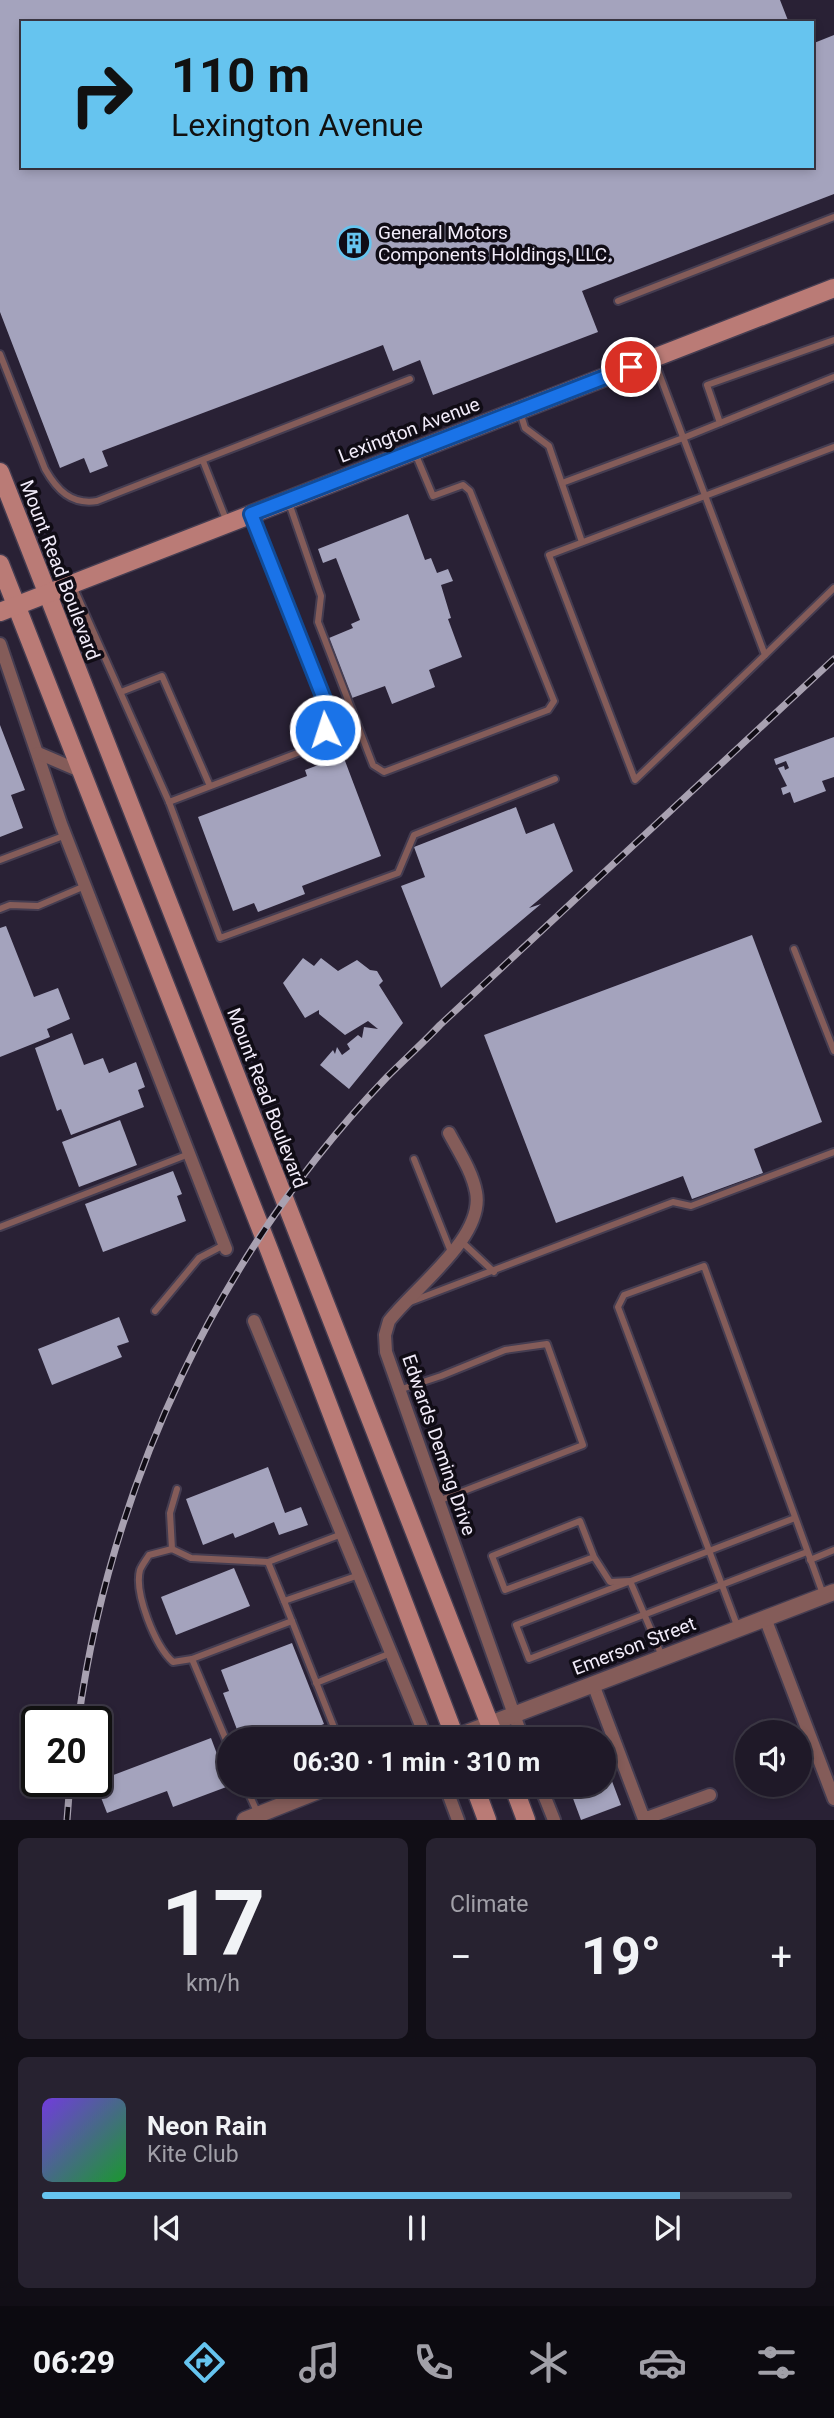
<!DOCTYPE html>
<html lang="en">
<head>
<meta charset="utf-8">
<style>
  body { margin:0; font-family:Roboto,sans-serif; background:#272230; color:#f1f3f6; height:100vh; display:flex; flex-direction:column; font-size:26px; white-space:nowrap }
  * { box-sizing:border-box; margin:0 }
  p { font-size:23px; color:#a1a0a8 }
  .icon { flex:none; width:38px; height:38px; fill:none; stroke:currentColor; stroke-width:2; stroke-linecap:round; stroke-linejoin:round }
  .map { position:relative; height:1820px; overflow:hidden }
  .side { display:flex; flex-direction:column; gap:18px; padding:18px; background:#110e16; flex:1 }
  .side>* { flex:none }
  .banner { position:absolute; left:21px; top:21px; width:793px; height:147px; border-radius:0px; box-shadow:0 4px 10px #0003,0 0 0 2px #3c3845; background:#66c4ef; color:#111; overflow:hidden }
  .fabs { position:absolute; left:735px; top:1720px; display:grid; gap:14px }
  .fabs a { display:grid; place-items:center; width:77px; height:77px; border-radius:50%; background:#1f1928; box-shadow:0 4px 10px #0003,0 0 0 2px #3c3845; font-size:35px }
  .speed { position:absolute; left:21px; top:1706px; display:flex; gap:14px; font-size:35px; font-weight:700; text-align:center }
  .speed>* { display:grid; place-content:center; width:91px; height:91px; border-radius:50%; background:#1f1928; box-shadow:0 4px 10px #0003,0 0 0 2px #3c3845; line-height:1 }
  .speed .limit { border:4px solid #111; border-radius:10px; background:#fff; color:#111 }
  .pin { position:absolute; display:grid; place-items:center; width:60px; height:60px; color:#fff; margin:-30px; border:4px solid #fff; border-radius:50%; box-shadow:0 2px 7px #0007 }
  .me { position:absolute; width:77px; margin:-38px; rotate:356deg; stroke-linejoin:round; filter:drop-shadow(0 0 5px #0008) }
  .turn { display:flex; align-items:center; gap:24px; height:147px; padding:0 35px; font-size:32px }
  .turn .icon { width:91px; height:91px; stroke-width:2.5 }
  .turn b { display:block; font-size:49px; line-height:60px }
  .big { font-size:52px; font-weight:700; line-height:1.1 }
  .side .card { flex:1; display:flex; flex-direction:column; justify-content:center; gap:10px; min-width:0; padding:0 24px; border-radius:10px; background:#272230 }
  .side .dial { align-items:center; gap:0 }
  .dial b { font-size:91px; line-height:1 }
  .song { display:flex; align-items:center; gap:21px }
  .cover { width:84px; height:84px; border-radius:10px; background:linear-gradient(135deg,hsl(260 70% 55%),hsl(130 70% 35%)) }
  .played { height:7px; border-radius:4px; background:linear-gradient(90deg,#66c4ef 85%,#3c3845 85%) }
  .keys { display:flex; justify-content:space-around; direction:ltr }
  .heat { display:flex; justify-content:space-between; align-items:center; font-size:38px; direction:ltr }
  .side .tiles { flex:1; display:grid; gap:18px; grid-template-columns:1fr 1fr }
  .card:last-child { grid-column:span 2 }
  .trip { position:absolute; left:217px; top:1727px; width:399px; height:70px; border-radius:35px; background:#1f1928; box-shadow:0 4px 10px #0003,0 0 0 2px #3c3845; font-weight:700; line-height:70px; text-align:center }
  .tab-bar { display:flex; height:112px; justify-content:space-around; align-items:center; background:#0c0a10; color:#a1a0a8 }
  .tab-bar .icon { width:49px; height:49px }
  .tab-bar .selected { color:#66c4ef }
  .tab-bar b { font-size:32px; color:#f1f3f6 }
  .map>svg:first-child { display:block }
</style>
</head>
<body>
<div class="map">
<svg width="834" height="1820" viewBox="0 0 834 1820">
  <rect width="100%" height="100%" fill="#292135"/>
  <g fill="#a4a3bd">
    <polygon points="0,0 780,0 789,23 23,23 23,166 812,166 812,38 814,43 834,35 834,194 582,291 598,332 433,395 420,360 393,371 383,345 102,451 108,466 90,473 84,458 60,468 0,312"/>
    <polygon points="408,514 425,560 431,558 437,573 448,569 453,581 441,585 451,618 448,619 462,657 429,670 435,687 392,704 385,686 352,698 329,638 353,628 351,624 360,620 336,558 323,563 318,549"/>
    <polygon points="0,725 25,790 11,795 23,828 0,837"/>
    <polygon points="834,737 834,777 822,781 826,791 794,803 790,792 783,795 781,788 787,786 778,768 784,766 785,770 789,768 786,761 776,765 774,759"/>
    <polygon points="339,745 381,856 302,886 305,894 258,912 254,903 233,911 198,817 307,776 305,770 321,764 317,753"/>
    <polygon points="516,807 526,834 554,823 573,871 529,908 541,904 441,988 401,886 425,877 414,847"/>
    <polygon points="6,926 34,997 58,988 70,1019 47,1029 50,1037 0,1057 0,928"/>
    <polygon points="752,935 822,1122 754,1149 763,1173 692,1199 683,1176 556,1223 484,1035"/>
    <polygon points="303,958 314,966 321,958 338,971 357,960 370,970 377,971 383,981 379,985 403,1023 349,1089 320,1065 333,1050 335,1054 337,1047 342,1055 350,1049 347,1044 358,1035 362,1038 364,1027 378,1029 368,1021 345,1035 319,1014 319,1010 305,1018 283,983"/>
    <polygon points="72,1033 84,1065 103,1058 109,1073 136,1062 145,1087 138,1090 144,1107 71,1135 61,1109 57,1111 35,1048"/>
    <polygon points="120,1120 137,1165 79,1187 62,1142"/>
    <polygon points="173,1171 182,1194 177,1196 186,1221 103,1252 85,1204"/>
    <polygon points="119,1317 129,1342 117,1346 122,1357 52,1385 38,1349"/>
    <polygon points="268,1467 285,1513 301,1507 308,1525 279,1535 274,1522 235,1538 233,1533 203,1545 186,1499"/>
    <polygon points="234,1568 250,1606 176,1635 161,1597"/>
    <polygon points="292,1643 324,1724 284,1740 241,1740 223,1693 229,1691 221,1670"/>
    <polygon points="211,1738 229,1786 173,1807 167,1791 107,1813 95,1782"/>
    <polygon points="604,1760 621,1805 581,1820 568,1785 604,1785"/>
  </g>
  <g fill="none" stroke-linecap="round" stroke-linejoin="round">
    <defs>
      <g id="service">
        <polyline points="618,301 834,217"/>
        <path d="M 0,354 L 45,469 C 57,490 71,505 97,501 L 410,379"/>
        <path d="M 654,360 C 691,459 728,557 765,655 L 635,780 L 549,555 L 834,447"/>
        <polyline points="520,412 525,428 549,446 582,542"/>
        <polyline points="720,423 707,385 834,340"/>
        <polyline points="203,461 227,522"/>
        <polyline points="562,483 683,438 834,377"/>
        <polyline points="289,503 321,596 318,622 373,765 384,772 548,710 554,701 470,491 463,485 433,496 415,453"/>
        <polyline points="73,586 169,802 313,747 325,730 328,709 252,516"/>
        <polyline points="765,655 834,588"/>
        <polyline points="121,692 162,676 210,786"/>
        <polyline points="169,802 220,938 398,873 414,835 555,779"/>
        <polyline points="0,860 66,835"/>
        <polyline points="0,909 10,905 38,906 85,886"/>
        <polyline points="794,949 834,1051"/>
        <polyline points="414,1159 451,1252"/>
        <polyline points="0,1227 189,1154"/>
        <polyline points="462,1242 494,1272"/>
        <polyline points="410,1302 673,1202 691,1206 834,1152"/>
        <polyline points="155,1311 199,1258 224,1245"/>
        <polyline points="399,1390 441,1376 505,1350 547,1344 583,1445 438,1501"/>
        <polyline points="795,1518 516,1625 529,1659 807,1552"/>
        <polyline points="172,1549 170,1513 177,1489"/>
        <polyline points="594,1557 505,1590 492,1556 580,1521 594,1557 610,1582 630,1581 662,1656"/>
        <polyline points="810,1560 834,1550"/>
        <path d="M 268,1562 L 191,1558 L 172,1549 L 149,1555 C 146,1560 142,1565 140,1570 C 134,1593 155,1646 173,1662 L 192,1659 L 292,1621"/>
        <polyline points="284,1601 268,1562 342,1534"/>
        <polyline points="738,1628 618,1307 624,1295 704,1266 823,1594"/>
        <polyline points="192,1659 229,1747"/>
        <polyline points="316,1683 391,1653"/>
        <polyline points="339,1740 284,1601 359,1575"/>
        <polyline points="245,1785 258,1814"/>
      </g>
      <g id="minor">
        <polyline points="0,644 61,824 226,1249"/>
        <polyline points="38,753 80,771"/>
        <path d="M 449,1133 C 459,1152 472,1171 476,1192 C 485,1237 415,1287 389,1321 L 385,1335 L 386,1352 L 523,1740"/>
        <polyline points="254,1321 427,1740"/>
        <polyline points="765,1618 834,1799"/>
        <polyline points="593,1684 644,1819 710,1795"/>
        <polyline points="445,1785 458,1820"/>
        <polyline points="540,1785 554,1820"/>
      </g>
      <g id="tertiary">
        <polyline points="448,1740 834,1592"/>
        <polyline points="245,1820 333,1785"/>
      </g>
      <g id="secondary">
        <polyline points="0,472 496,1740"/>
        <polyline points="0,564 270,1252 456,1740"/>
        <polyline points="0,612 834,288"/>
        <polyline points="474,1785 487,1820"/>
        <polyline points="513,1785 526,1820"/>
      </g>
    </defs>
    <use href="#service" stroke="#453d51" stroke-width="10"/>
    <use href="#minor" stroke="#453d51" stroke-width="16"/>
    <use href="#tertiary" stroke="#453d51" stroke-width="19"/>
    <use href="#secondary" stroke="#453d51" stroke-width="21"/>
    <use href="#service" stroke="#845c59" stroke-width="6"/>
    <use href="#minor" stroke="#845c59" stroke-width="12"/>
    <use href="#tertiary" stroke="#845c59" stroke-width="16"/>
    <use href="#secondary" stroke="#ba7b76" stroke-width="18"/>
    <defs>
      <g id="rail">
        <path d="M 78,1722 C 111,1483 219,1252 387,1077 C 404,1060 423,1043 440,1025 L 834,659"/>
        <polyline points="67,1820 70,1782"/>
      </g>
    </defs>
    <use href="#rail" stroke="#a8a1b1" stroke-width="7"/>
    <use href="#rail" stroke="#100c15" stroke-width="4.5" stroke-dasharray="13" stroke-linecap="butt"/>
  </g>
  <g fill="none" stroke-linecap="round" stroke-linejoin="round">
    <defs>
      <polyline id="route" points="325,730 328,709 251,514 631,367"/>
    </defs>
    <use href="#route" stroke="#114b97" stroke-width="18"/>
    <use href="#route" stroke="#1a73e8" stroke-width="12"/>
  </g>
  <defs>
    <symbol id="building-ring" viewBox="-11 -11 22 22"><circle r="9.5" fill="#100c15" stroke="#66c4ef" stroke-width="1.5"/><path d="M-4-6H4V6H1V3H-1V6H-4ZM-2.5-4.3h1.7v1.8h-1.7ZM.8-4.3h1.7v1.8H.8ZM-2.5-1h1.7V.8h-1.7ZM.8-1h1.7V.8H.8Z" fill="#66c4ef"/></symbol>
  </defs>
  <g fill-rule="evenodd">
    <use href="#building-ring" x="335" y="224" width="38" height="38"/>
  </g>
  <g text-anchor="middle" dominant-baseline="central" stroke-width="7" stroke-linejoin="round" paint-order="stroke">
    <g font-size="19" fill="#f2ecfa" stroke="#100c15" text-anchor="start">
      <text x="378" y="232">General Motors<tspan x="378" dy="22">Components Holdings, LLC.</tspan></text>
    </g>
    <g font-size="19" fill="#f2ecfa" stroke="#100c15">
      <text transform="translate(409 430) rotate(-21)">Lexington Avenue</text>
      <text transform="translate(60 570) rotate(69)">Mount Read Boulevard</text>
      <text transform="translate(267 1098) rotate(69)">Mount Read Boulevard</text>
      <text transform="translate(439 1445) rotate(71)">Edwards Deming Drive</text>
      <text transform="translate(634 1646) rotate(-21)">Emerson Street</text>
    </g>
  </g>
</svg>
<div class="fabs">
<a><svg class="icon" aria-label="sound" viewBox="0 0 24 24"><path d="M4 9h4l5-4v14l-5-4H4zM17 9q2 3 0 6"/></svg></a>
</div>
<div class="speed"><div class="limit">20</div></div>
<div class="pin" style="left:631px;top:367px;background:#d93025"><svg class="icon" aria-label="arrive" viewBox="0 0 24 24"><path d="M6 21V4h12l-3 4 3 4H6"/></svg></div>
<svg class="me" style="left:325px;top:730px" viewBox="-20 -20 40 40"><circle r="17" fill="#1a73e8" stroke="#fff" stroke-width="3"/><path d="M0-11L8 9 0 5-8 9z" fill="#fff"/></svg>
<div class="trip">06:30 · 1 min · 310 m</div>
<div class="banner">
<div class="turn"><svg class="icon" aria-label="right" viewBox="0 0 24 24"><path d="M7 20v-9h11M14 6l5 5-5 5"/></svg><div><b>110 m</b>Lexington Avenue</div></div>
</div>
</div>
<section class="side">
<div class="tiles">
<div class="card dial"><b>17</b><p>km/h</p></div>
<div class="card"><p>Climate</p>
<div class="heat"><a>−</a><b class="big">19°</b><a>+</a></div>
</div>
<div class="card">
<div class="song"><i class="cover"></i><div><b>Neon Rain</b><p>Kite Club</p></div></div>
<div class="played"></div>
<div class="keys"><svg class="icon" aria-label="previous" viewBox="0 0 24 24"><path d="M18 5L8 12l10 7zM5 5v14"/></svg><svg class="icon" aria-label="pause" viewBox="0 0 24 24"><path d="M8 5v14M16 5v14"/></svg><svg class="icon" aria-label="next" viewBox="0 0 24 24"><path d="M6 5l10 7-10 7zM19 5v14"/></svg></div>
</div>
</div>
</section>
<nav class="tab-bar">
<b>06:29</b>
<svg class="icon selected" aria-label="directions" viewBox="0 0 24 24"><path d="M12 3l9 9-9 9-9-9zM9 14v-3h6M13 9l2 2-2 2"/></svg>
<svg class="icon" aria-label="music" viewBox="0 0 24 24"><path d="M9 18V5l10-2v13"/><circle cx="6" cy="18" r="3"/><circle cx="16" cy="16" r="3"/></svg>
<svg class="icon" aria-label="phone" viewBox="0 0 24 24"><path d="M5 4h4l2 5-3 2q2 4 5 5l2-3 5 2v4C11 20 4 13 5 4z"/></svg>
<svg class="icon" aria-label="climate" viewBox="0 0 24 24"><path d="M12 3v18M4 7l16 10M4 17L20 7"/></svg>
<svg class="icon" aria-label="car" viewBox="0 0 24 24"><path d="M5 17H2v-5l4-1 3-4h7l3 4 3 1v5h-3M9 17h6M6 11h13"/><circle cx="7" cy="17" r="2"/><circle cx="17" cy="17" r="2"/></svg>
<svg class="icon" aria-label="filters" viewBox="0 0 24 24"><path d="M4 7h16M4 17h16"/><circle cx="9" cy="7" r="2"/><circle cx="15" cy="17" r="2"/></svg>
</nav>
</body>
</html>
